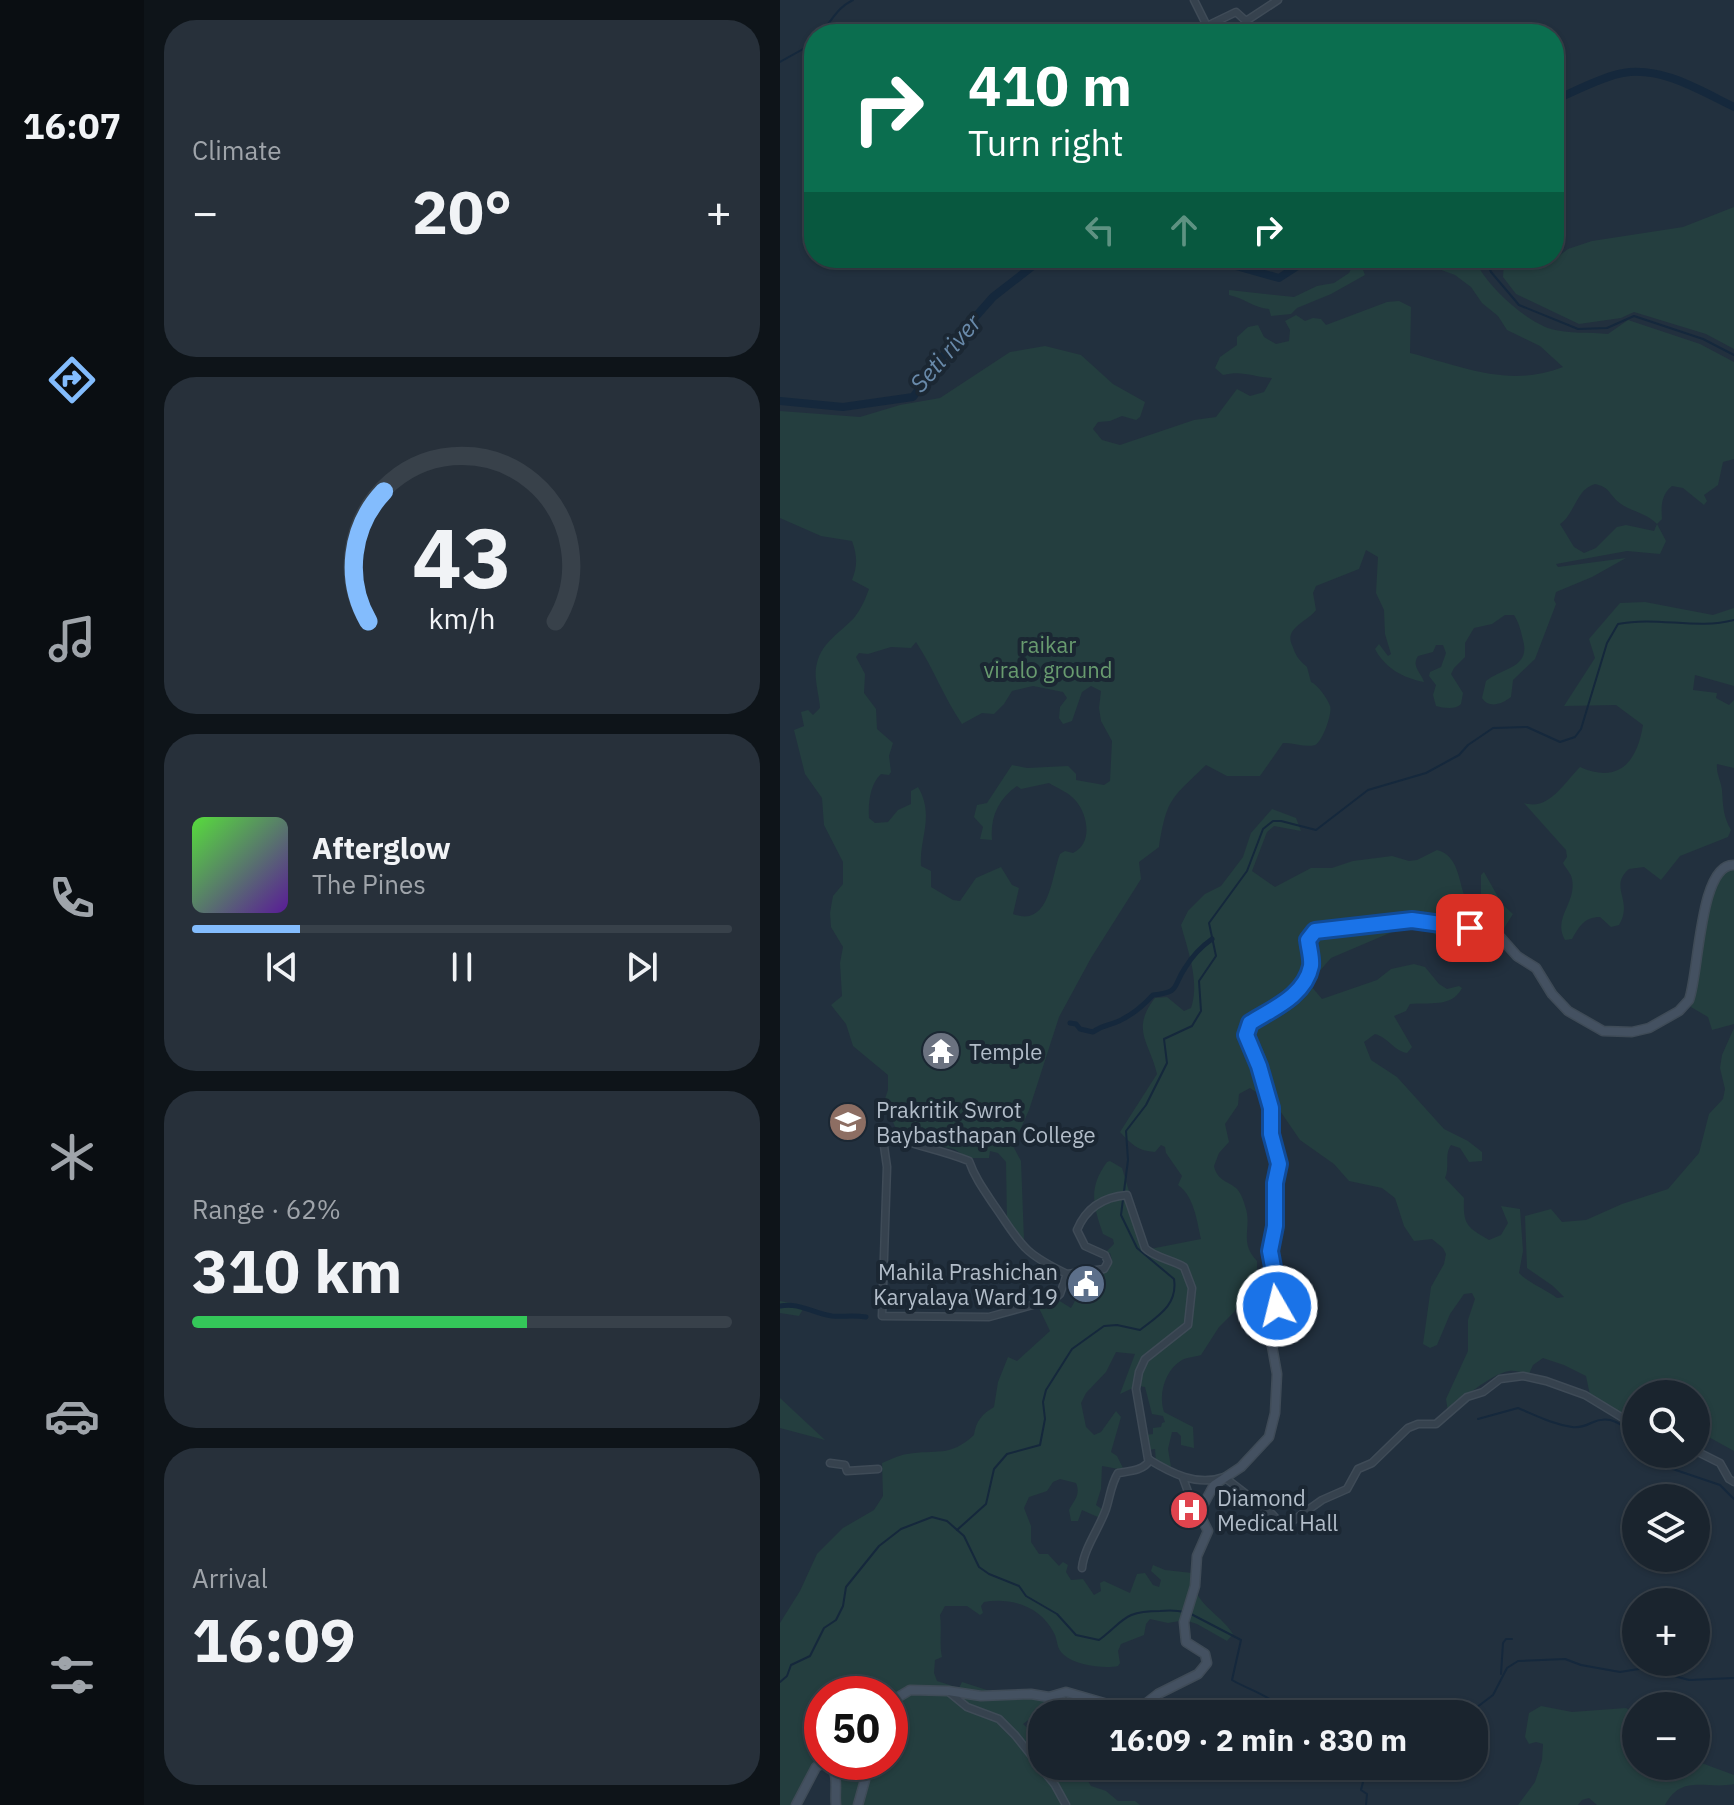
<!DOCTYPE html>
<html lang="en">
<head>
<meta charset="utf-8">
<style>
  body { margin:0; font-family:"IBM Plex Sans",sans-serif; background:#27303a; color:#f1f3f6; height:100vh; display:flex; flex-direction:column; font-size:30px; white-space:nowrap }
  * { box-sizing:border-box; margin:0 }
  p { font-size:26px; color:#9fa4aa }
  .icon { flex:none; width:44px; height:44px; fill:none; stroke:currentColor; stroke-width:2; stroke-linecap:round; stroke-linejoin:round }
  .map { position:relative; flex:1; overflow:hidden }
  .drawer { display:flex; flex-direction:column; gap:20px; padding:20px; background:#0e1419; width:636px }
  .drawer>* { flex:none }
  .top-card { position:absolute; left:24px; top:24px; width:760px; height:244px; border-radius:32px; box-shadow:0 2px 6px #0004,0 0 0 2px #38414a; background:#0b6e4f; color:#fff; overflow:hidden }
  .tools { position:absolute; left:842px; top:1380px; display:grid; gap:16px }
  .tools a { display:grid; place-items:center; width:88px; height:88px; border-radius:50%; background:#1a242e; box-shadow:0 2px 6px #0004,0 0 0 2px #38414a; font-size:40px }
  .speed { position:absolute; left:24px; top:1676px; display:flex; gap:16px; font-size:40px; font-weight:700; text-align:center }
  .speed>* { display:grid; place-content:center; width:104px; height:104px; border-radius:50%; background:#1a242e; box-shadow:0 2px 6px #0004,0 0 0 2px #38414a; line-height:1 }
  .speed .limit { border:12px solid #d22; background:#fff; color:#111 }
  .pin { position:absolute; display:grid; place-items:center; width:68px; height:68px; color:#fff; margin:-34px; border-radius:16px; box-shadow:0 4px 12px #0006 }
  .me { position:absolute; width:88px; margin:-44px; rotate:352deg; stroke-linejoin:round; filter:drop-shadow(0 0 6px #0008) }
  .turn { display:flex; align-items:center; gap:28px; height:168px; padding:0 32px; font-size:36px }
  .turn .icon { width:104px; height:104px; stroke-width:2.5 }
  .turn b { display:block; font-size:56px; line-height:68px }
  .lanes { display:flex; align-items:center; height:76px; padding:0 32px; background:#0003; justify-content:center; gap:40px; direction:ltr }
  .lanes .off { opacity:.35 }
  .big { font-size:60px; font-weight:800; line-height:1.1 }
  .drawer .tile { flex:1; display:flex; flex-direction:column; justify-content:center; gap:12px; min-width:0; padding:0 28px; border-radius:32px; background:#27303a }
  .drawer .dial { align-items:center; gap:0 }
  .dial svg { height:208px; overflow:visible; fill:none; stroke:#38414a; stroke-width:7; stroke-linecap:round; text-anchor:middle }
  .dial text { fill:#f1f3f6; stroke:none }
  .song { display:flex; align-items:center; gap:24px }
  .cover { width:96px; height:96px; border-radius:12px; background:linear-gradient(135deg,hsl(110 70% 55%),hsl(270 70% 35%)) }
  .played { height:8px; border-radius:4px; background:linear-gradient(90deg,#83bcfd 20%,#38414a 20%) }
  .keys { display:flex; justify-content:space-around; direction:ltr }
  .heat { display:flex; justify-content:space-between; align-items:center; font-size:44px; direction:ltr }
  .charge { height:12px; border-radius:6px; background:linear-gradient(90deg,#34c759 62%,#38414a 0) }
  .trip { position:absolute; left:248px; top:1700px; width:460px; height:80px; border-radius:32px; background:#1a242e; box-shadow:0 2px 6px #0004,0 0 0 2px #38414a; font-weight:800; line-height:80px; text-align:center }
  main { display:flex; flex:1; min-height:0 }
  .dock { display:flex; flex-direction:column; width:144px; justify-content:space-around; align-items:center; background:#0a0e12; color:#9fa4aa }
  .dock .icon { width:56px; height:56px }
  .dock .current { color:#83bcfd }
  .dock b { font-size:36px; color:#f1f3f6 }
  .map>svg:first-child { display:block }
</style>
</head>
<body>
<main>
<nav class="dock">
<b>16:07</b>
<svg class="icon current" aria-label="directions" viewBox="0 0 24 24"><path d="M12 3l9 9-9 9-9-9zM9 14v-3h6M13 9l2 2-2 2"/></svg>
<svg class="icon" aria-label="music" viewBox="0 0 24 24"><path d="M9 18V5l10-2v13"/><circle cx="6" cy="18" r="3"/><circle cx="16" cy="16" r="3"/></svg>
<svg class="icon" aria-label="phone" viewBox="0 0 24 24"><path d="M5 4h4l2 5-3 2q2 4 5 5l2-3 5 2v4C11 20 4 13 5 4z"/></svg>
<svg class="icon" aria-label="climate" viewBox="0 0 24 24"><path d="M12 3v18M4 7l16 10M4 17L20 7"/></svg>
<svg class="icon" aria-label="car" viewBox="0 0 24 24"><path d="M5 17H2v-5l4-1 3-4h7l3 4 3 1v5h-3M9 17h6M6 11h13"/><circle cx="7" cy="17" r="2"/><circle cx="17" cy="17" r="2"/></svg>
<svg class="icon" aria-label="filters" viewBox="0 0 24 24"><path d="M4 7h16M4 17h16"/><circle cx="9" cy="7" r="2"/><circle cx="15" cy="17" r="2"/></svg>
</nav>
<section class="drawer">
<div class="tile"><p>Climate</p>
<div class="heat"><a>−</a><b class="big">20°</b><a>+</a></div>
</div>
<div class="tile dial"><svg viewBox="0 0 100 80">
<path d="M14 69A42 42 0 1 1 86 69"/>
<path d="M14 69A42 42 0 0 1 20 19" stroke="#83bcfd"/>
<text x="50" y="56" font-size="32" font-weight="700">43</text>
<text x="50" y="72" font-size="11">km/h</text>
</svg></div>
<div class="tile">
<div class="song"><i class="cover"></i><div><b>Afterglow</b><p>The Pines</p></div></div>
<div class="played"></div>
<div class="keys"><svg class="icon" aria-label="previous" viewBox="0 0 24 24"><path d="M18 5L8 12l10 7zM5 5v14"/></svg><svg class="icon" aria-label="pause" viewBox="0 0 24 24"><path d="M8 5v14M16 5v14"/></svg><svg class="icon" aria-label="next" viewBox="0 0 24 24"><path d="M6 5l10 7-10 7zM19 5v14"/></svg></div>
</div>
<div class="tile"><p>Range · 62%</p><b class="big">310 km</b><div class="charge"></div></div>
<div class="tile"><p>Arrival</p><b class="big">16:09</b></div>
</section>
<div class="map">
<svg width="954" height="1805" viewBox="0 0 954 1805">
  <rect width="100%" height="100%" fill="#22303e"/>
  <g fill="#243e3f" fill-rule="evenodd">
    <polygon points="954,207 954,349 926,334 854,312 841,318 799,324 736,294 723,277 724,262 730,258 752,264 775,259 788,249 812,241 903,227"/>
    <path d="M 577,258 L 610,258 L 594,262 L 583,270 L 585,275 L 551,294 L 517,308 L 511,314 L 491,316 L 489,309 C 474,308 464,298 449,295 L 449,290 L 514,297 L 537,286 L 554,283 L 569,273 Z"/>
    <path d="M 656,268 L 699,268 C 712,290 747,322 771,329 C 788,334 810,332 828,334 L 848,320 L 920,344 L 954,362 L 954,459 L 943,462 L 938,485 L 924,495 L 927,501 L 924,505 L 903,488 L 892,486 C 881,495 881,506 882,519 L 877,524 L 886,541 L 880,554 L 847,551 L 776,564 L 778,567 L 846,558 L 812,577 L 776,592 L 774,600 L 776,604 L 755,659 L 733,680 L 731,697 C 722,704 709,709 702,698 L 706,681 C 722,668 751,668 743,640 C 741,631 739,623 734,615 L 725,615 L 712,624 L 694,628 L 685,643 L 685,657 L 674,668 L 671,674 L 683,693 L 681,704 C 675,710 664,708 656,706 L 653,695 L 656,685 L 649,676 L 650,672 L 661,667 L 666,653 L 663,645 L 656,645 L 653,652 L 638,656 C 631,667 641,672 644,682 C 623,678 605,668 595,649 L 599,644 L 608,656 L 611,654 L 605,634 L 604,610 L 596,593 L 598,557 L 586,550 L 579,569 L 536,586 L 533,593 L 536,610 C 527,622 504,628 512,645 C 516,656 518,659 527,667 L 531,682 C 538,685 547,698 550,706 C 553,712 542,743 535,745 C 525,748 513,742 503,743 L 480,776 L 447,776 L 426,765 C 391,799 387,798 379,847 L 359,862 L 361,879 L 311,958 L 279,1017 L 249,1110 L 233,1146 L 241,1161 L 244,1240 L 227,1222 L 226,1162 L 218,1153 L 210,1151 L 209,1158 L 188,1158 L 174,1149 L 136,1142 L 125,1137 L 117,1131 L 104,1102 L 108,1090 L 108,1075 L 73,1046 L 66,1024 L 51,1005 L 62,996 L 60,963 L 63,947 L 51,927 L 50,913 L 53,896 L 63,884 L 63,862 L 44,825 L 42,798 L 25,774 L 14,730 L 24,726 L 21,712 L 28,710 L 33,715 L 40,708 C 39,693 33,677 37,663 C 42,642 61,632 74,618 C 81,609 85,600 89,589 L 72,580 C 78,565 77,555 72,541 L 41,536 L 0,518 L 0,411 L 80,417 L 120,405 L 160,398 L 230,352 L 265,346 L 301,355 L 333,384 L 365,402 L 360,417 L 356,420 L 342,416 L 330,421 L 318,422 L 313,429 L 322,440 L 340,445 L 414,420 L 436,417 L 457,389 L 470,396 L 484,392 L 492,378 C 472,377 463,370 443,375 L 435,368 L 440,357 L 457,345 L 457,337 L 468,327 L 478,325 L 484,337 L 496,344 L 509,341 L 510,330 L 505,321 L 516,315 L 525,321 L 533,318 L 541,319 L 546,325 L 607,302 L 619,301 L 631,307 L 630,353 C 684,367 729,388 783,367 L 760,346 L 727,330 L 718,316 L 702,303 L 691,287 L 675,275 ZM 815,484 C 828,487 828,491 836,500 C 847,511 866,512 877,524 L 874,531 L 846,525 L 837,527 L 816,548 L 804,553 L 794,547 L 780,524 C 795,514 796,489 815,484 ZM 136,642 C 154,669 164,698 182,724 L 202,713 L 214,714 L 224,704 L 232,691 L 253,686 L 283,692 L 287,698 L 280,707 L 279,718 L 283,724 L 292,721 L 302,692 L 311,686 L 321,691 L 319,708 L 321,721 L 332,741 L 330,781 L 324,785 L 296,780 L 296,774 L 288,766 L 247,768 L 232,765 L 207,803 L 197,805 L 194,817 L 203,827 L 200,839 L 212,840 C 210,818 218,799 237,786 L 241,789 L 269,783 C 277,788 290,793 296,801 C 308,815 313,844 293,853 L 285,851 L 280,854 C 271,877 270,928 233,914 L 239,888 L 232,885 L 221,867 L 196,878 L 180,901 L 173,900 L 151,887 L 151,871 L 141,866 C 139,838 155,816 138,787 L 131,791 L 131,804 L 118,810 L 108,822 L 95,823 L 89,818 C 88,803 90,784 101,774 L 109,775 L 111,772 L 109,756 L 113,743 L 97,729 L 96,709 L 84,693 L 85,674 L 76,657 L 79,653 L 88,654 L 111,647 L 131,648 Z"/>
    <path d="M 865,602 L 933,615 L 954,608 L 954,686 L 915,675 L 913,690 L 937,693 L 936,698 L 949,705 L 954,700 L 954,768 L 937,764 C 936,773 941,781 942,790 C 943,806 943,816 951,830 L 948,837 L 900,856 L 881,880 L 864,867 L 849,869 C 828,887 854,900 839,925 L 831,927 L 820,917 C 804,917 799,927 792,939 L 785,940 C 772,918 797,903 792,879 C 791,873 786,869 783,863 L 787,857 L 786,850 L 744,803 C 769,811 784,783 800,767 C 838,784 857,763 863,725 L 836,705 L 784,706 L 815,658 L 809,639 L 840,603 Z"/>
    <path d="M 492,809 L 516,818 L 521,831 L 494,826 L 487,832 L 472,871 L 495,887 L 531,868 L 552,868 L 573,861 L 612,856 L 629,861 L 637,860 L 657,850 C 679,856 678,880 685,897 L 692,900 L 701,895 L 701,875 L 704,872 L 722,904 L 733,914 L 721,933 L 696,925 L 687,938 L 661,939 L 649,930 L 637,928 L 612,932 L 551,958 L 537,974 L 531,986 L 542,999 L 597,980 L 611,969 L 634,964 L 645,967 L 659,984 L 667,989 L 679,986 L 682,988 C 672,1008 649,1002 630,1004 L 626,1011 L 614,1016 L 632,1047 L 627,1053 C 614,1051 609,1038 595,1034 L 584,1042 L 591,1060 L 617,1077 L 664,1129 L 688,1141 L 702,1152 L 702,1161 L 689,1162 L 680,1148 L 671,1145 C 664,1155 670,1167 665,1178 L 684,1198 C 683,1224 686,1227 709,1240 L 721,1235 L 728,1223 L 721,1206 L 740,1209 L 743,1251 L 739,1273 C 750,1284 764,1288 777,1298 L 784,1297 L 773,1286 L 747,1268 L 745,1216 L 771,1209 L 782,1222 L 806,1220 L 842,1204 L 888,1189 L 919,1153 L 929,1114 L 943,1099 L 945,1089 L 940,1068 L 942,1055 L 954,1028 L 954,1451 L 916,1430 L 916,1394 L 856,1394 L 856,1423 L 810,1395 L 806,1376 L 784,1365 L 763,1358 L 753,1365 L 749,1374 C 743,1373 735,1370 729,1371 C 711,1374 680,1400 668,1412 L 666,1399 L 688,1351 L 688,1320 L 695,1299 L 692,1293 L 684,1294 L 670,1314 L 657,1345 L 650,1348 L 643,1344 L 651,1287 L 664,1264 L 666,1254 L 663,1248 L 652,1239 L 634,1241 L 624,1226 L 615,1198 L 602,1188 L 569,1181 L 554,1164 L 520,1140 L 496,1105 L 470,1088 L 459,1094 L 458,1105 L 445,1124 L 449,1142 L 439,1153 L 434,1166 C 437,1180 447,1181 456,1188 C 460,1191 464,1201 465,1206 C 473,1227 458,1241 477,1261 L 477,1269 L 469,1281 L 464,1282 L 466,1288 L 455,1311 L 439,1327 L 421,1355 C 414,1357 408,1357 402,1360 C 385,1370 378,1394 384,1412 L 413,1427 L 414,1448 L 401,1445 L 401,1436 L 397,1432 L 392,1432 L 388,1449 L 391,1467 L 376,1462 L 375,1449 L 368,1450 L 366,1435 L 373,1434 L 373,1428 L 381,1427 L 382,1423 L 385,1422 L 383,1416 L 372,1414 L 365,1387 L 359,1386 L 361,1379 L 357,1375 L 353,1388 L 340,1394 L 355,1354 L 336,1352 L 326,1372 L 306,1393 L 301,1403 L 306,1427 L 314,1435 L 321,1432 L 336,1411 L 341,1417 L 331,1452 L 337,1456 L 344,1470 L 322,1466 L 321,1489 L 316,1505 L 323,1510 L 320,1518 L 302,1510 L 298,1521 L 291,1521 L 289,1510 C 294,1500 301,1495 296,1483 L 280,1479 L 273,1482 L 267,1491 L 249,1497 L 244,1508 L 251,1526 L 251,1542 L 259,1554 L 268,1554 L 279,1566 L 283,1562 L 288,1565 L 286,1572 L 291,1580 L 303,1579 L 314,1595 L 321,1591 L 320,1583 L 324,1581 L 350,1593 L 357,1574 L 365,1573 L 373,1585 L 379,1587 L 381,1580 L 371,1571 L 373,1565 L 385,1570 L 412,1573 C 411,1603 439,1612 453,1634 L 447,1641 L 417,1624 L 405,1620 L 388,1623 L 370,1619 L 366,1624 L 364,1635 L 341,1644 L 338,1651 L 340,1663 L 338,1666 C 324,1669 295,1665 284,1655 C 276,1649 278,1640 274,1633 C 261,1607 232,1597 204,1602 L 201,1606 L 203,1613 L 200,1615 L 187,1606 L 165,1606 L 160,1615 C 162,1630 159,1643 162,1657 L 155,1660 L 154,1673 L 157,1681 L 179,1688 L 182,1682 L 210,1691 L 264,1691 L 266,1699 L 274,1708 C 286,1707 307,1711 318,1714 L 262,1714 L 262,1718 L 252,1717 L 243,1724 L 262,1741 L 262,1766 L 275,1766 L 283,1773 C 297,1772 304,1774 311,1786 L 326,1791 L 338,1801 L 355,1801 L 360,1805 L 51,1805 L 57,1789 L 59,1767 L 56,1762 L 110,1762 L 110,1694 L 42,1694 L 42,1761 L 28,1772 L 12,1805 L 0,1805 L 0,1623 L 20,1591 L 37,1554 L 63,1528 L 94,1510 L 103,1496 L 102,1463 C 110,1460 119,1455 127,1454 C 157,1449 169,1458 194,1435 C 196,1421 202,1414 214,1407 L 218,1382 L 228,1357 L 237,1361 L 270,1331 L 258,1306 L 278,1300 L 291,1308 L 297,1297 L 304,1299 L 314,1273 L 328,1268 L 332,1260 L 330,1253 L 325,1253 L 334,1244 L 333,1239 L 323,1234 C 313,1205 308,1188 327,1162 L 330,1161 L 342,1168 L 361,1231 L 370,1249 L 421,1239 C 417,1221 414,1196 398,1185 L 402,1176 L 386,1153 L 385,1147 L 381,1145 L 375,1152 C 358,1151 351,1144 340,1132 L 377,1074 C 370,1043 350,1030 375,998 L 387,997 L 404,1011 L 411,1008 C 420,982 408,951 401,925 L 408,911 L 425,894 L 441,886 L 463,857 L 471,833 Z"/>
    <path d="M 947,869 L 954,869 L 954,1024 L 932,1030 L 928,1017 L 911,1007 C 925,966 916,902 947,869 Z"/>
    <polygon points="0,1301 22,1305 23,1309 19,1316 0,1313"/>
    <polygon points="0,1398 45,1440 0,1428"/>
    <path d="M 761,1706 L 792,1712 L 846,1708 L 856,1715 L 856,1766 L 916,1766 L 916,1761 L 954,1775 L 954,1784 C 926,1790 902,1773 885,1805 L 817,1805 L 809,1798 L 802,1800 L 798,1805 L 738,1805 L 755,1782 L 762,1760 L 763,1744 L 756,1742 L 749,1744 L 745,1737 L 749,1713 Z"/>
  </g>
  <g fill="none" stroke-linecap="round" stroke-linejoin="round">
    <g stroke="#15283c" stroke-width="2">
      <path d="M 39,34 C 52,22 56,8 73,0"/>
      <polyline points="0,62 25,48 34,38"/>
      <polyline points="705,258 711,272 739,305 798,329 827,328 854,316 923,339 954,355"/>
      <path d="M 698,1419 L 738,1408 C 757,1416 772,1424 792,1427 C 799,1428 805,1426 811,1423 C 830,1414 842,1424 856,1437"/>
      <polyline points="873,1454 881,1465 940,1485 954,1499"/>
      <path d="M 177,1530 L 206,1504 L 214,1469 L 227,1454 L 260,1445 L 265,1419 L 263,1402 L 266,1390 L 292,1349 L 324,1326 L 337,1325 L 360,1330 C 378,1316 398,1305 394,1279 L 357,1248 L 341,1215 L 348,1160 L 346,1131 L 366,1105 L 387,1063 L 384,1039 L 412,1026 L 421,1011 L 419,981 L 436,956 L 429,923 L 467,871 L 483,829 L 493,821 L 501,821 L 536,830 L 588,790 L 646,773 L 679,755 L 688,745 L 713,728 L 747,727 L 780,742 L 795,737 L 801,729 L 827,643 L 838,624 C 877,616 916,630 954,620"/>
      <path d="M 411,1614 L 461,1640 L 452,1680 C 473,1692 491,1695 506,1714"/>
      <polyline points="721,1674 723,1643 726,1639 732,1639"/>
      <path d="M 0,1682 L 7,1676 L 11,1665 L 30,1656 L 44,1628 L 56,1620 L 63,1606 L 66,1587 L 99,1546 L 121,1529 L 152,1517 L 167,1521 L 184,1536 L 199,1567 L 209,1574 L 239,1586 L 246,1596 L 277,1614 L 296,1635 L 319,1640 C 345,1620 344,1611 380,1611 C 389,1610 396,1610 405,1612"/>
      <polyline points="688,1714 713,1695 727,1668 738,1661 785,1659 801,1665 840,1672 865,1668 909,1680 954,1678"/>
      <polyline points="584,1766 586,1770 581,1790 587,1794 586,1805"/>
    </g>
    <g stroke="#15283c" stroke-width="5">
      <path d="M 290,1023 L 296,1024 L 300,1029 L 313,1032 C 324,1024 329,1026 339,1021 C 352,1015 363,1006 373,995 C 401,992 392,987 405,968 C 411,958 422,946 432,939"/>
      <path d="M 0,1306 C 20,1302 34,1314 52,1316 C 64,1317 72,1315 86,1317"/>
    </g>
    <g stroke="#15283c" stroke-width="8">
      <path d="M 774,100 C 794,92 823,76 843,73 C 882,66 921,91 954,107"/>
      <polyline points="448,258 456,266 499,278 530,258"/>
      <polyline points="0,401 63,407 133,397 175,340 213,297 263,258"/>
    </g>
    <defs>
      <g id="street">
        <polyline points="414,0 427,26 456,12 466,21 498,0"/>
        <path d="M 287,1274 C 241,1252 242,1245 214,1205 C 204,1190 195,1178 189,1161 C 172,1154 156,1150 138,1145 C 127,1142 118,1133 107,1133 L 104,1146 L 107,1167 L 102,1316 L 209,1317 L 274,1299 L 280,1294 L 287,1274 L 324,1269 L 328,1262 L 325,1255 L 305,1246 L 297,1230 C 306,1208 323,1197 347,1195 L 365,1248 C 373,1257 393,1260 404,1267 L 412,1288 L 408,1325 L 365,1359 L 359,1372 L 356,1389 L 368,1459 C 391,1473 417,1487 444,1477 L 492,1514 L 504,1527 L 542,1500 L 567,1489 L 578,1469 L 592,1463 L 628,1428 L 638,1424 L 656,1424 L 687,1397 L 703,1392 L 720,1379 L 743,1376 L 766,1381 L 805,1395 L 856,1426"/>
        <polyline points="916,1451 940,1463 949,1479 954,1482"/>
        <polyline points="50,1463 65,1465 67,1471 98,1469"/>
        <polyline points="403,1478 412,1503 419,1513"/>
        <path d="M 302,1568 C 304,1548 319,1529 326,1509 C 330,1497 331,1484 338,1473 C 350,1471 363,1471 370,1460"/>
        <polyline points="170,1693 187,1707 219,1719 235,1735 275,1785 286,1805"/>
      </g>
      <g id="secondary">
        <path d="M 110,1702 L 130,1690 L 168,1691 L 201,1696 L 251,1694 L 269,1697 L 286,1692 L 355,1712 L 378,1694 L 418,1674 L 427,1663 L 425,1654 L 406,1642 L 404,1622 L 415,1586 L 417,1556 L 428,1531 L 419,1513 L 434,1485 L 461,1467 L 489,1437 L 495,1413 L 497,1374 L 492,1346 L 482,1323 L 498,1303 L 490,1258 L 495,1226 L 495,1183 L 499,1164 L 491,1134 L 491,1108 L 479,1066 L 466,1035 L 470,1023 C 492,1009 517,999 528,973 C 535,959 522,942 535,931 L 632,920 L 690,928 L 715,935 L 721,938 L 737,956 L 756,968 L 772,994 L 788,1011 L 823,1031 L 852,1032 L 869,1028 L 899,1011 L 909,1000 C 919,975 919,863 954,865"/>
        <path d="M 16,1805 L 36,1767 L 45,1762 C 61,1769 54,1790 56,1805"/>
        <polyline points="78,1805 85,1780 85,1762"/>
      </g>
    </defs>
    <use href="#street" stroke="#3f4b57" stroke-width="9"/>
    <use href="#secondary" stroke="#3f4b57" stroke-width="11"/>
    <use href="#street" stroke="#36424e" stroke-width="6"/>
    <use href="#secondary" stroke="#445161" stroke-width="8"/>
  </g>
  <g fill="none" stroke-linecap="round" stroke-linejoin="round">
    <defs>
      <path id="route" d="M 497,1306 L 499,1299 L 490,1251 L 495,1226 L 495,1183 L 499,1164 L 491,1134 L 491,1108 L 479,1066 L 466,1035 L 470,1023 C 492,1009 525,996 531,966 C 532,958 529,949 528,940 L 535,931 L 632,920 L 690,928"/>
    </defs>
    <use href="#route" stroke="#114b97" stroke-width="20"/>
    <use href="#route" stroke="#1a73e8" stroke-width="14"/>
  </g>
  <defs>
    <symbol id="temple-disc" viewBox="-11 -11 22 22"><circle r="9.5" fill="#6b7280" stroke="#1b2733"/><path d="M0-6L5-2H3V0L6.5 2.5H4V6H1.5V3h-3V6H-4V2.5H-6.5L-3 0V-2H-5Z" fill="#fff"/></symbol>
    <symbol id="university-disc" viewBox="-11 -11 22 22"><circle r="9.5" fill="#8d6e63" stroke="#1b2733"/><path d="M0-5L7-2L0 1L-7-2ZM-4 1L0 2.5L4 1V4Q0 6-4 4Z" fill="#fff"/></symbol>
    <symbol id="civic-disc" viewBox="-11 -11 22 22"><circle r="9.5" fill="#5c6f8a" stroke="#1b2733"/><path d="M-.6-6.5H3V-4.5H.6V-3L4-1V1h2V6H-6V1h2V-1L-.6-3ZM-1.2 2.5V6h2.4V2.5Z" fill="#fff"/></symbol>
    <symbol id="hospital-disc" viewBox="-11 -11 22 22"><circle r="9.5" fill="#e0444e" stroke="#1b2733"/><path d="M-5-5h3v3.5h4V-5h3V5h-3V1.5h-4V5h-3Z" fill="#fff"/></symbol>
  </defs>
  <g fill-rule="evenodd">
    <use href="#temple-disc" x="139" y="1029" width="44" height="44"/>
    <use href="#university-disc" x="46" y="1100" width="44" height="44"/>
    <use href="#civic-disc" x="284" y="1262" width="44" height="44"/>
    <use href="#hospital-disc" x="387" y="1488" width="44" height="44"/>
  </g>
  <g text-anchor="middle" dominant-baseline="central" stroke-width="8" stroke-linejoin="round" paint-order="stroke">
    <g font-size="22" fill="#689b6f" stroke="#1b2733">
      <text x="268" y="644">raikar<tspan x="268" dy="25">viralo ground</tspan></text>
    </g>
    <g font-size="22" fill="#b2bdc9" stroke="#1b2733" text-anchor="start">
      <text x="189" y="1051">Temple</text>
      <text x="96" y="1109">Prakritik Swrot<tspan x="96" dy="25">Baybasthapan College</tspan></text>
      <text x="278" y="1271" text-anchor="end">Mahila Prashichan<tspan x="278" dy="25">Karyalaya Ward 19</tspan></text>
      <text x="437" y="1497">Diamond<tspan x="437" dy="25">Medical Hall</tspan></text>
    </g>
    <g font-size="24" font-style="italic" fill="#698aaa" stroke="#1b2733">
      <text transform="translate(165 353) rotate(-49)">Seti river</text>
    </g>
  </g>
</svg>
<div class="tools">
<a><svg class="icon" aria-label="search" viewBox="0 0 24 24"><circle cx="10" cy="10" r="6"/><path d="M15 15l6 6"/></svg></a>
<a><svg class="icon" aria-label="layers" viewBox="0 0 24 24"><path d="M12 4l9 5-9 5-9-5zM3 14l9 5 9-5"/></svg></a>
<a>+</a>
<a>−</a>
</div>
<div class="speed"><div class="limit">50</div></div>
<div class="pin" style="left:690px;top:928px;background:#d93025"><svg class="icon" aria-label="arrive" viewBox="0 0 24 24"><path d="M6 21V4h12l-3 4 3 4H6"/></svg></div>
<svg class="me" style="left:497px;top:1306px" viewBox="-20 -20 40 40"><circle r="17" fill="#1a73e8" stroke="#fff" stroke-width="3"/><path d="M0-11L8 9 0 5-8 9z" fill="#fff"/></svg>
<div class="trip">16:09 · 2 min · 830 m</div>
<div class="top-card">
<div class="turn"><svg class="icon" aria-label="right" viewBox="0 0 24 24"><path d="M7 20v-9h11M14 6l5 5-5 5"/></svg><div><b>410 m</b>Turn right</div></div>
<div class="lanes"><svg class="icon off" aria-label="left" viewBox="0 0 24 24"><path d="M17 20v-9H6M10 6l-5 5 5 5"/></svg><svg class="icon off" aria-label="ahead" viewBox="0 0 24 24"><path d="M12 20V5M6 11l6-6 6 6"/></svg><svg class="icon" aria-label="right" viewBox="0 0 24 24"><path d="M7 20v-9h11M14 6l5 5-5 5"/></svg></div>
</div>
</div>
</main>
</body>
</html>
